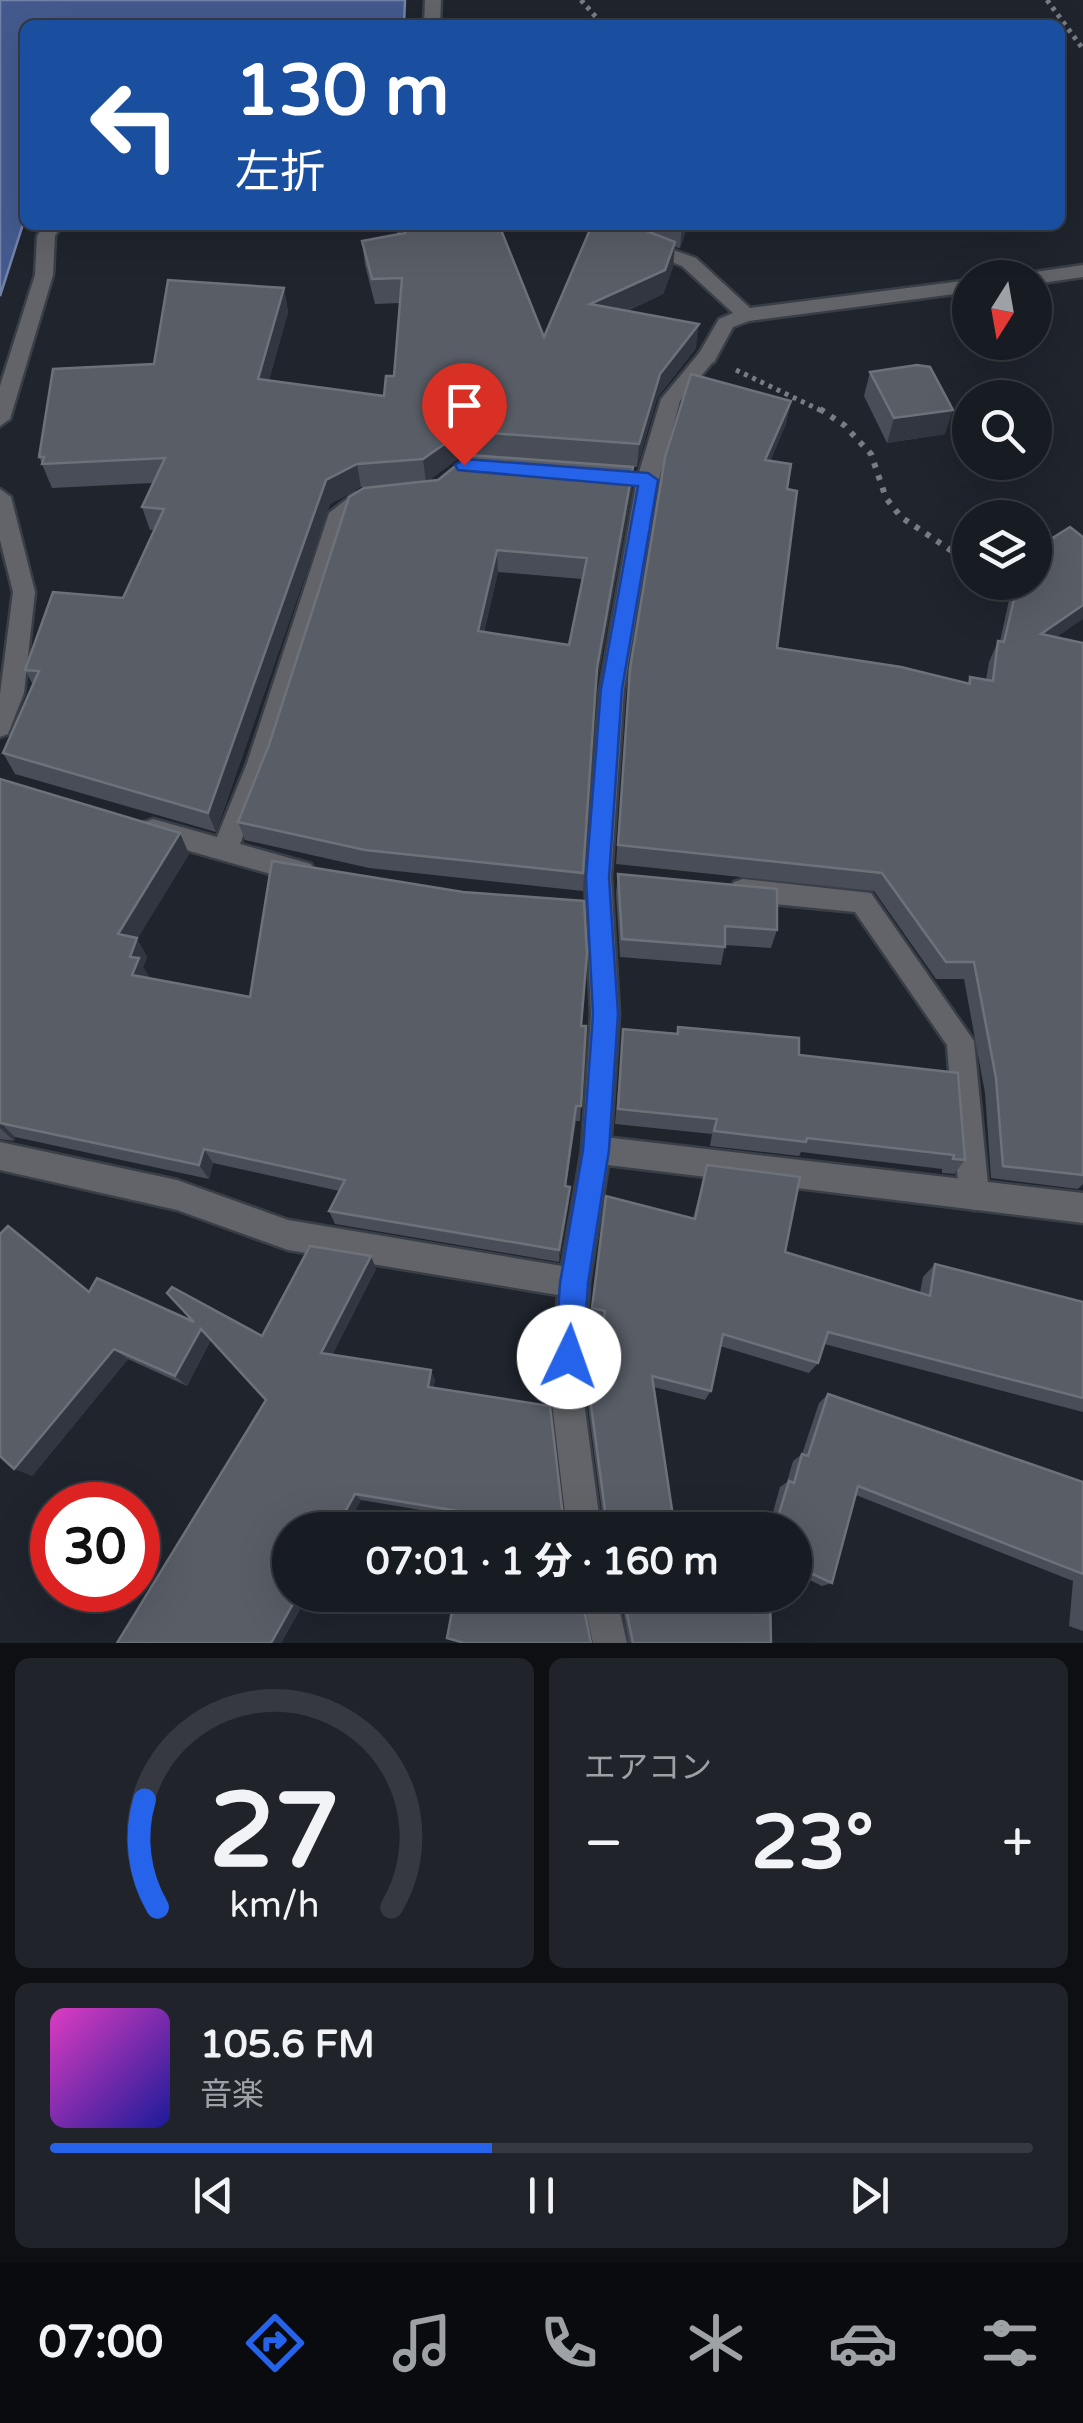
<!DOCTYPE html>
<html lang="ja">
<head>
<meta charset="utf-8">
<style>
  body { margin:0; font-family:"Varela Round","Noto Sans JP",sans-serif; background:#20242a; color:#f1f3f6; height:100vh; display:flex; flex-direction:column; font-size:38px; white-space:nowrap }
  * { box-sizing:border-box; margin:0 }
  p { font-size:32px; color:#9ea1a5 }
  .icon { flex:none; width:55px; height:55px; fill:none; stroke:currentColor; stroke-width:2; stroke-linecap:round; stroke-linejoin:round }
  .map { position:relative; height:1643px; overflow:hidden }
  .panel { display:flex; flex-direction:column; gap:15px; padding:15px; background:#0d0f13; flex:1 }
  .panel>* { flex:none }
  .guide { position:absolute; left:20px; top:20px; width:1045px; height:210px; border-radius:15px; box-shadow:0 10px 40px #0002,0 0 0 2px #363940; background:#1a4fa0; color:#fff; overflow:hidden }
  .needle { width:65px; rotate:191deg }
  .buttons { position:absolute; left:952px; top:260px; display:grid; gap:20px }
  .buttons a { display:grid; place-items:center; width:100px; height:100px; border-radius:50%; background:#171b22; box-shadow:0 10px 40px #0002,0 0 0 2px #363940; font-size:50px }
  .speed { position:absolute; left:30px; top:1482px; display:flex; gap:20px; font-size:50px; font-weight:700; text-align:center }
  .speed>* { display:grid; place-content:center; width:130px; height:130px; border-radius:50%; background:#171b22; box-shadow:0 10px 40px #0002,0 0 0 2px #363940; line-height:1 }
  .speed .limit { border:15px solid #d22; background:#fff; color:#111 }
  .pin { position:absolute; display:grid; place-items:center; width:85px; height:85px; color:#fff; margin:-102px -42px; border-radius:50% 50% 50% 0; rotate:-45deg; box-shadow:0 0 10px #0007 }
  .pin .icon { rotate:45deg }
  .me { position:absolute; width:110px; margin:-55px; rotate:3deg; stroke-linejoin:round; filter:drop-shadow(0 0 8px #0008) }
  .turn { display:flex; align-items:center; gap:35px; height:210px; padding:0 50px; font-size:45px }
  .turn .icon { width:130px; height:130px; stroke-width:2.5 }
  .turn b { display:block; font-size:70px; line-height:85px }
  .big { font-size:75px; font-weight:800; line-height:1.1 }
  .panel .tile { flex:1; display:flex; flex-direction:column; justify-content:center; gap:15px; min-width:0; padding:0 35px; border-radius:15px; background:#20242a }
  .panel .dial { align-items:center; gap:0 }
  .dial svg { height:260px; overflow:visible; fill:none; stroke:#363940; stroke-width:7; stroke-linecap:round; text-anchor:middle }
  .dial text { fill:#f1f3f6; stroke:none }
  .song { display:flex; align-items:center; gap:30px }
  .cover { width:120px; height:120px; border-radius:15px; background:linear-gradient(135deg,hsl(310 70% 55%),hsl(240 70% 35%)) }
  .played { height:10px; border-radius:5px; background:linear-gradient(90deg,#2563eb 45%,#363940 45%) }
  .keys { display:flex; justify-content:space-around; direction:ltr }
  .heat { display:flex; justify-content:space-between; align-items:center; font-size:55px; direction:ltr }
  .panel .tiles { flex:1; display:grid; gap:15px; grid-template-columns:1fr 1fr }
  .tile:last-child { grid-column:span 2 }
  .trip { position:absolute; left:272px; top:1512px; width:540px; height:100px; border-radius:50px; background:#171b22; box-shadow:0 10px 40px #0002,0 0 0 2px #363940; font-weight:800; line-height:100px; text-align:center }
  .tab-bar { display:flex; height:160px; justify-content:space-around; align-items:center; background:#090b0e; color:#9ea1a5 }
  .tab-bar .icon { width:70px; height:70px }
  .tab-bar .selected { color:#2563eb }
  .tab-bar b { font-size:45px; color:#f1f3f6 }
  .map>svg:first-child { display:block }
</style>
</head>
<body>
<div class="map">
<svg width="1083" height="1643" viewBox="0 0 1083 1643">
  <rect width="100%" height="100%" fill="#1f242d"/>
  <polygon fill="#445a8e" stroke="#7282a9" stroke-width="2.5" points="0,0 405,0 404,25 25,25 25,218 0,296"/>
  <g fill="none" stroke-linecap="round" stroke-linejoin="round">
    <defs>
      <g id="lane">
        <polygon points="707,350 717,357 680,401 659,479 624,689 611,877 619,1014 610,1150 606,1160 596,1164 586,1160 582,1150 591,1014 585,877 600,689 637,479 661,399 700,352"/>
        <polygon points="374,490 385,498 382,503 366,506 349,517 271,763 240,844 311,864 315,872 311,880 302,883 144,838 140,830 144,822 153,819 217,837 247,763 329,513 353,494"/>
        <polygon points="743,879 871,893 974,1041 989,1195 984,1205 974,1210 964,1205 959,1195 947,1045 855,912 743,901 734,898 730,890 734,882"/>
      </g>
      <g id="street">
        <polygon points="425,0 441,0 440,25 424,25"/>
        <polygon points="44,225 62,225 55,236 53,275 10,419 0,426 0,386 35,275 37,236"/>
        <polygon points="577,225 603,225 696,258 750,308 970,280 970,292 749,321 733,327 714,362 707,364 697,357 719,319 733,313 682,266"/>
        <polygon points="1083,265 1083,277 1035,284 1035,278 1026,278 1035,272"/>
        <polygon points="0,489 11,497 35,592 24,693 8,734 0,737 0,694 13,592 0,540"/>
        <polygon points="596,1136 1083,1193 1083,1223 608,1165 589,1283 583,1394 601,1530 567,1530 551,1394 558,1295 288,1250 177,1210 0,1170 0,1142 177,1180 288,1220 562,1266 582,1150 586,1140"/>
        <polygon points="582,1595 616,1595 627,1643 593,1643"/>
      </g>
    </defs>
    <use href="#lane" stroke="#3a3e47" stroke-width="5"/>
    <use href="#street" stroke="#3a3e47" stroke-width="5"/>
    <g stroke="#787c84" stroke-width="5" stroke-dasharray="4 5" stroke-linecap="butt">
      <polyline points="581,0 603,25"/>
      <polyline points="1047,0 1083,49"/>
      <polyline points="736,370 824,412"/>
    </g>
    <polyline stroke="#787c84" stroke-width="6" stroke-dasharray="5 8" stroke-linecap="butt" points="820,409 844,425 871,454 886,498 901,517 970,563"/>
    <use href="#lane" fill="#626469" fill-rule="evenodd"/>
    <use href="#street" fill="#626469" fill-rule="evenodd"/>
  </g>
  <g fill="#484d57" fill-rule="evenodd">
    <path d="M 394,225 L 499,225 L 544,337 L 592,225 L 688,225 L 680,248 L 675,247 L 673,267 L 663,294 L 627,311 L 696,348 L 657,398 L 637,467 L 469,455 L 632,489 L 596,689 L 583,891 L 369,868 L 245,840 L 238,822 L 382,486 L 361,487 L 330,504 L 216,832 L 15,774 L 3,753 L 33,685 L 25,670 L 123,598 L 154,530 L 150,530 L 142,507 L 153,483 L 52,488 L 39,457 L 154,364 L 284,288 L 288,312 L 269,380 L 384,396 L 394,376 L 400,303 L 375,304 L 365,265 L 362,241 L 398,235 ZM 464,454 L 469,455 L 438,480 L 428,481 ZM 498,572 L 582,579 L 569,645 L 484,632 Z"/>
    <polygon points="870,372 945,434 887,443 864,396"/>
    <polygon points="791,401 786,424 770,461 787,489 777,648 967,684 970,677 986,680 989,662 998,641 1000,641 1013,582 1035,582 1056,638 1083,643 1083,1184 1078,1189 991,1178 985,1093 964,979 936,979 874,891 616,864 630,669"/>
    <polygon points="0,779 189,854 137,939 147,957 143,967 149,977 148,978 250,997 586,1026 580,1121 576,1121 566,1186 569,1201 559,1262 335,1224 329,1211 339,1191 213,1163 209,1179 15,1137 14,1141 0,1139"/>
    <polygon points="618,874 777,930 771,948 725,945 721,965 620,957 616,893"/>
    <polygon points="678,1027 799,1055 965,1160 954,1174 942,1173 942,1169 801,1152 799,1156 710,1146 712,1134 615,1124 623,1029 676,1033"/>
    <polygon points="707,1165 785,1252 920,1293 923,1277 935,1264 1083,1302 1083,1412 824,1344 818,1363 809,1373 720,1346 711,1391 705,1400 654,1387 675,1530 467,1530 469,1518 361,1500 344,1530 290,1530 290,1595 308,1595 281,1643 117,1643 266,1400 211,1340 187,1386 128,1359 32,1476 89,1292 194,1322 262,1336 376,1269 332,1355 435,1380 433,1388 564,1526 568,1529 603,1529 604,1527 587,1399 603,1322 591,1319 606,1196 693,1218"/>
    <polygon points="828,1394 1083,1482 1083,1631 1069,1626 1073,1581 856,1495 832,1583 822,1586 795,1573 795,1530 768,1530 780,1487 787,1482 793,1461 802,1454 819,1403"/>
    <polygon points="620,1595 770,1595 771,1643 629,1643"/>
  </g>
  <g fill="#313640">
    <polygon points="682,225 688,225 680,248"/>
    <polygon points="675,242 673,267 663,294 589,328 590,304"/>
    <polygon points="284,288 288,312 263,402 258,379"/>
    <polygon points="699,324 696,348 657,398 637,467 639,444 660,374"/>
    <polygon points="791,401 786,424 760,483 765,460"/>
    <polygon points="953,410 945,434 887,443 894,418"/>
    <polygon points="463,431 464,454 426,482 423,459"/>
    <polygon points="357,464 361,487 330,504 216,832 208,813 326,480"/>
    <polygon points="633,467 632,489 596,689 583,891 597,668"/>
    <polygon points="497,550 498,572 479,652 478,631"/>
    <polygon points="1083,605 1083,619 1031,655 1041,634"/>
    <polygon points="180,833 189,854 137,939 147,957 143,967 149,977 142,993 132,975 118,934"/>
    <polygon points="0,1122 15,1137 14,1141 0,1128"/>
    <polygon points="204,1149 213,1163 209,1179 199,1165"/>
    <polygon points="570,1187 569,1201 559,1262 559,1250"/>
    <polygon points="371,1256 376,1269 328,1364 321,1353"/>
    <polygon points="201,1329 211,1340 187,1386 175,1376"/>
    <polygon points="114,1349 128,1359 32,1476 14,1469"/>
    <polygon points="431,1370 435,1380 432,1396 428,1387"/>
    <polygon points="355,1494 361,1500 344,1530 335,1530"/>
    <polygon points="298,1595 308,1595 281,1643 271,1643"/>
  </g>
  <g fill="#585d66" stroke="#6d717a" stroke-width="2.5" fill-rule="evenodd">
    <polygon points="401,225 499,225 544,337 592,225 631,225 675,242 665,270 590,304 699,324 660,374 639,444 463,431 423,459 357,464 326,480 208,813 3,753 39,671 25,670 53,592 123,598 164,509 142,507 165,458 42,464 44,457 39,457 53,369 154,364 168,280 284,288 258,379 384,396 386,376 394,376 402,278 372,279 362,241 405,233"/>
    <polygon points="917,365 930,367 953,410 894,418 870,372"/>
    <polygon points="691,374 791,401 765,460 791,464 787,489 797,491 777,648 901,667 970,684 970,677 993,681 998,641 1004,642 1018,582 1035,582 1035,549 1070,527 1083,537 1083,605 1041,634 1083,643 1083,1175 1003,1166 996,1078 974,962 946,962 882,873 618,845 630,669 665,457"/>
    <path d="M 469,455 L 633,467 L 597,668 L 583,873 L 365,850 L 238,822 L 269,745 L 349,497 L 364,488 L 438,480 ZM 497,550 L 587,558 L 569,645 L 478,631 Z"/>
    <polygon points="0,779 180,833 118,934 137,938 130,957 139,958 132,975 250,997 272,861 463,892 584,901 587,953 581,1026 586,1026 581,1106 576,1106 565,1186 570,1187 559,1250 329,1211 345,1180 204,1149 199,1165 0,1123"/>
    <polygon points="618,874 777,889 777,930 725,926 725,947 622,939"/>
    <polygon points="678,1027 799,1038 799,1055 958,1073 965,1160 953,1159 954,1155 807,1138 806,1142 714,1131 717,1119 618,1109 623,1029 678,1034"/>
    <polygon points="707,1165 800,1177 785,1252 930,1296 935,1264 1083,1302 1083,1398 828,1332 818,1363 723,1334 711,1391 652,1376 675,1530 467,1530 470,1513 355,1494 335,1530 290,1530 290,1595 298,1595 271,1643 117,1643 266,1400 201,1329 175,1376 114,1349 14,1469 0,1456 0,1234 8,1226 89,1292 97,1278 194,1322 167,1293 172,1287 262,1336 310,1246 371,1256 321,1353 431,1370 428,1387 550,1406 564,1526 568,1529 603,1529 607,1525 589,1390 605,1311 592,1308 606,1196 695,1219"/>
    <polygon points="828,1394 1083,1482 1083,1574 858,1486 832,1583 795,1566 795,1530 774,1530 789,1481 794,1483 802,1454 808,1456"/>
    <polygon points="455,1595 581,1595 591,1643 464,1643 447,1638"/>
    <polygon points="623,1595 770,1595 771,1643 633,1643"/>
  </g>
  <polygon fill="#2563eb" stroke="#184099" stroke-width="2.5" points="464,459 648,473 658,480 622,689 609,878 618,1014 609,1150 588,1283 583,1357 579,1367 569,1371 559,1367 555,1357 560,1283 583,1150 593,1014 586,878 601,689 638,486 458,470 455,465"/>
</svg>
<div class="buttons">
<a><svg class="needle" viewBox="-14 -14 28 28"><path d="M0-13l5 13h-10z" fill="#e53935"/><path d="M0 13l5-13h-10z" fill="#9ea1a5"/></svg></a>
<a><svg class="icon" aria-label="search" viewBox="0 0 24 24"><circle cx="10" cy="10" r="6"/><path d="M15 15l6 6"/></svg></a>
<a><svg class="icon" aria-label="layers" viewBox="0 0 24 24"><path d="M12 4l9 5-9 5-9-5zM3 14l9 5 9-5"/></svg></a>
</div>
<div class="speed"><div class="limit">30</div></div>
<div class="pin" style="left:464px;top:465px;background:#d93025"><svg class="icon" aria-label="arrive" viewBox="0 0 24 24"><path d="M6 21V4h12l-3 4 3 4H6"/></svg></div>
<svg class="me" style="left:569px;top:1357px" viewBox="-20 -20 40 40"><circle r="19" fill="#fff"/><path d="M0-13L10 11 0 6-10 11z" fill="#2563eb"/></svg>
<div class="trip">07:01 · 1 分 · 160 m</div>
<div class="guide">
<div class="turn"><svg class="icon" aria-label="left" viewBox="0 0 24 24"><path d="M17 20v-9H6M10 6l-5 5 5 5"/></svg><div><b>130 m</b>左折</div></div>
</div>
</div>
<section class="panel">
<div class="tiles">
<div class="tile dial"><svg viewBox="0 0 100 80">
<path d="M14 69A42 42 0 1 1 86 69"/>
<path d="M14 69A42 42 0 0 1 10 36" stroke="#2563eb"/>
<text x="50" y="56" font-size="32" font-weight="700">27</text>
<text x="50" y="72" font-size="11">km/h</text>
</svg></div>
<div class="tile"><p>エアコン</p>
<div class="heat"><a>−</a><b class="big">23°</b><a>+</a></div>
</div>
<div class="tile">
<div class="song"><i class="cover"></i><div><b>105.6 FM</b><p>音楽</p></div></div>
<div class="played"></div>
<div class="keys"><svg class="icon" aria-label="previous" viewBox="0 0 24 24"><path d="M18 5L8 12l10 7zM5 5v14"/></svg><svg class="icon" aria-label="pause" viewBox="0 0 24 24"><path d="M8 5v14M16 5v14"/></svg><svg class="icon" aria-label="next" viewBox="0 0 24 24"><path d="M6 5l10 7-10 7zM19 5v14"/></svg></div>
</div>
</div>
</section>
<nav class="tab-bar">
<b>07:00</b>
<svg class="icon selected" aria-label="directions" viewBox="0 0 24 24"><path d="M12 3l9 9-9 9-9-9zM9 14v-3h6M13 9l2 2-2 2"/></svg>
<svg class="icon" aria-label="music" viewBox="0 0 24 24"><path d="M9 18V5l10-2v13"/><circle cx="6" cy="18" r="3"/><circle cx="16" cy="16" r="3"/></svg>
<svg class="icon" aria-label="phone" viewBox="0 0 24 24"><path d="M5 4h4l2 5-3 2q2 4 5 5l2-3 5 2v4C11 20 4 13 5 4z"/></svg>
<svg class="icon" aria-label="climate" viewBox="0 0 24 24"><path d="M12 3v18M4 7l16 10M4 17L20 7"/></svg>
<svg class="icon" aria-label="car" viewBox="0 0 24 24"><path d="M5 17H2v-5l4-1 3-4h7l3 4 3 1v5h-3M9 17h6M6 11h13"/><circle cx="7" cy="17" r="2"/><circle cx="17" cy="17" r="2"/></svg>
<svg class="icon" aria-label="filters" viewBox="0 0 24 24"><path d="M4 7h16M4 17h16"/><circle cx="9" cy="7" r="2"/><circle cx="15" cy="17" r="2"/></svg>
</nav>
</body>
</html>
